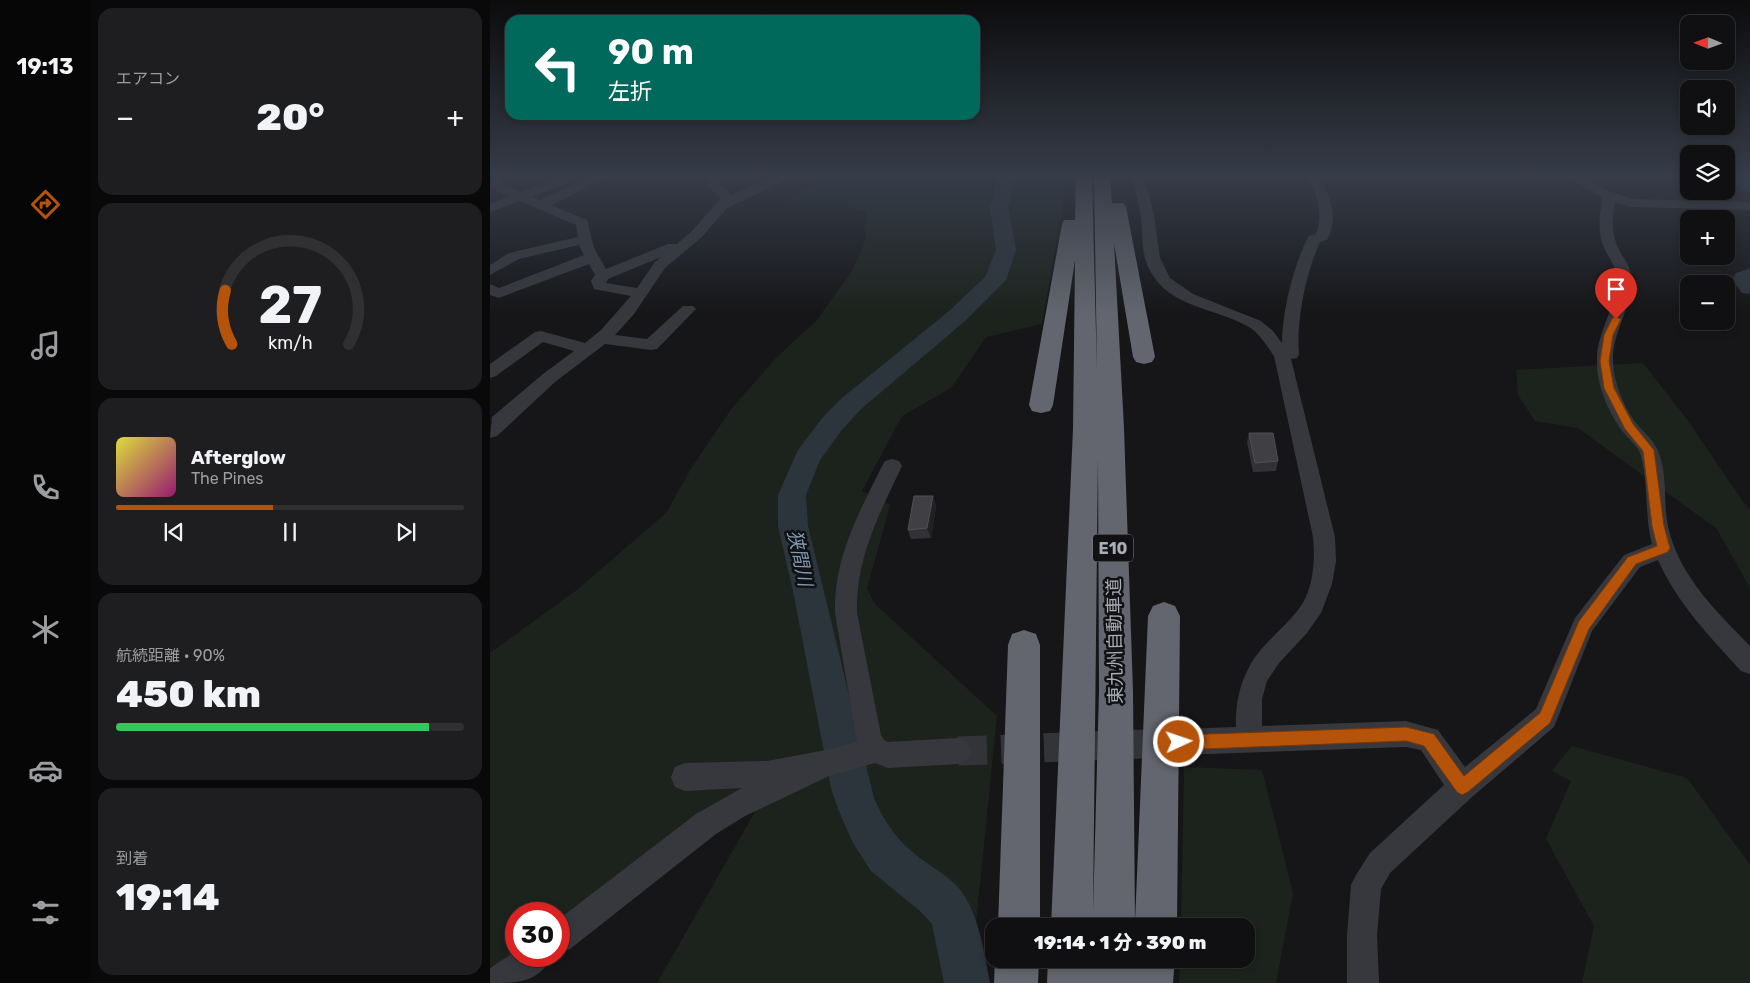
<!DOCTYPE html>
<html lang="ja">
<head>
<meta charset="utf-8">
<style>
  body { margin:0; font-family:Rubik,"Noto Sans JP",sans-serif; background:#1e1e20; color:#f1f3f6; height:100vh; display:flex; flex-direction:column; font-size:19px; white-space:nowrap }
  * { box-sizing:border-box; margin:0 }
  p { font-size:16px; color:#9c9d9f }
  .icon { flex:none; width:28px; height:28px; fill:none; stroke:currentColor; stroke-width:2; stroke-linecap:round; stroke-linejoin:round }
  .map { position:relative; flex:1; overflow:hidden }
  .drawer { display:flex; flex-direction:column; gap:8px; padding:8px; background:#09090a; width:400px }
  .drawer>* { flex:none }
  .banner { position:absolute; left:15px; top:15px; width:475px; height:105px; border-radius:15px; box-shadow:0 2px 8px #0003,0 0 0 1px #303032; background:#00695c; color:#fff; overflow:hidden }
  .needle { width:32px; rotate:271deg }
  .fabs { position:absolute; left:1190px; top:15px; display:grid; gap:10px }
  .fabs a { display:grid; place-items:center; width:55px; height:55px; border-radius:10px; background:#101012; box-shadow:0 2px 8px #0003,0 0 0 1px #303032; font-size:25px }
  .speed { position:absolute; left:15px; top:902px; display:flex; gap:10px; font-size:25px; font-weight:700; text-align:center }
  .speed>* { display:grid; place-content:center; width:65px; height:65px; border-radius:50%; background:#101012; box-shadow:0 2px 8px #0003,0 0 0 1px #303032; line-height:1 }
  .speed .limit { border:8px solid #d22; background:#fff; color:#111 }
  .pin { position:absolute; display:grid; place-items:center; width:42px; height:42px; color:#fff; margin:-51px -21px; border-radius:50% 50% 50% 0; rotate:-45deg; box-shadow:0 0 5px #0007 }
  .pin .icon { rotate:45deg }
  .me { position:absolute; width:55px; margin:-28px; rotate:87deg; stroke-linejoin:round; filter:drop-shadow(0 0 4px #0008) }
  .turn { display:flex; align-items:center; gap:18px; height:105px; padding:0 20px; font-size:22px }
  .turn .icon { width:65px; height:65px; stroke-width:2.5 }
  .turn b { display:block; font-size:35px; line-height:42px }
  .big { font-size:38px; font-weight:800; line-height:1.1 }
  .drawer .tile { flex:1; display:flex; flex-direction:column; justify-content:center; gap:8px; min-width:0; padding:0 18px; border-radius:15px; background:#1e1e20 }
  .drawer .dial { align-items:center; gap:0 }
  .dial svg { height:130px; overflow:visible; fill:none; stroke:#303032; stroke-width:7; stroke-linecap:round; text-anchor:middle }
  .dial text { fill:#f1f3f6; stroke:none }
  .song { display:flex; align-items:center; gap:15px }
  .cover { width:60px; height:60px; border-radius:8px; background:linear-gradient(135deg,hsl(60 70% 55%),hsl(320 70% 35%)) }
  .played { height:5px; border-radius:2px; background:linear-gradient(90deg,#b45309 45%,#303032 45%) }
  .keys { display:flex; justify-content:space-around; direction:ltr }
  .heat { display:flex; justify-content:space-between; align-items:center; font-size:28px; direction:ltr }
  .charge { height:8px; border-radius:4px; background:linear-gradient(90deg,#34c759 90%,#303032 0) }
  .trip { position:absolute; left:495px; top:918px; width:270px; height:50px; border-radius:15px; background:#101012; box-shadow:0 2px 8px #0003,0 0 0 1px #303032; font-weight:800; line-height:50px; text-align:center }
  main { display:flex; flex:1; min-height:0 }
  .tabs { display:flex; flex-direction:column; width:90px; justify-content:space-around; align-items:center; background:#060607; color:#9c9d9f }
  .tabs .icon { width:35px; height:35px }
  .tabs .on { color:#b45309 }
  .tabs b { font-size:22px; color:#f1f3f6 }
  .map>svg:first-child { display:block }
</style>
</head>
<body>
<main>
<nav class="tabs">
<b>19:13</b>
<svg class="icon on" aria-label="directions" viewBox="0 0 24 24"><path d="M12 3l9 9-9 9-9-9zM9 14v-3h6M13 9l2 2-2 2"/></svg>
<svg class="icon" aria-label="music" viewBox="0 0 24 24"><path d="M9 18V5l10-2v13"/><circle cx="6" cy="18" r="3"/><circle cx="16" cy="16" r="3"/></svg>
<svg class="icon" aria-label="phone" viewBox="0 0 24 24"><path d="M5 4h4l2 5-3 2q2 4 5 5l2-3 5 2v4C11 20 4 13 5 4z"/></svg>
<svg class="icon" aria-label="climate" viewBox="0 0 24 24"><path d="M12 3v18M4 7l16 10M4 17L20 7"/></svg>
<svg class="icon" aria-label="car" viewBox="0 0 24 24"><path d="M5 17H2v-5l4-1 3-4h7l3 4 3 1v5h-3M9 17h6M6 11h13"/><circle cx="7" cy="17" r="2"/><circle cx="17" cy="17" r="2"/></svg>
<svg class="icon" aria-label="filters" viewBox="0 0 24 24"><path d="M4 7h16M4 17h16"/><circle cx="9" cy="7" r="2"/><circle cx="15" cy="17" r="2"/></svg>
</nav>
<section class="drawer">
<div class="tile"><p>エアコン</p>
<div class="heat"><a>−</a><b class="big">20°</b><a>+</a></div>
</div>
<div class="tile dial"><svg viewBox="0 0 100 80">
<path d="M14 69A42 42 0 1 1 86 69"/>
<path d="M14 69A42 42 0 0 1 10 36" stroke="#b45309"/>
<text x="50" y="56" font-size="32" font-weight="700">27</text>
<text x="50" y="72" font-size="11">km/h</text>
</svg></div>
<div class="tile">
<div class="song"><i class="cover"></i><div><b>Afterglow</b><p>The Pines</p></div></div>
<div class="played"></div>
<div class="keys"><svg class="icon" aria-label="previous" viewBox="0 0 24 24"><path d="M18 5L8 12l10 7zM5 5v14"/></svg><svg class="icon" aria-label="pause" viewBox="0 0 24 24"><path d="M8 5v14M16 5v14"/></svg><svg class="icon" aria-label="next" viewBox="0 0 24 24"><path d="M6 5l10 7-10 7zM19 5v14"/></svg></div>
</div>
<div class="tile"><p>航続距離 · 90%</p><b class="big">450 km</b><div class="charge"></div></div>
<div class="tile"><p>到着</p><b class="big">19:14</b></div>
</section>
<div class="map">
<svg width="1260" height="983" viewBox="0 0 1260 983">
  <rect width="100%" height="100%" fill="#161618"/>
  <g fill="#1c231d">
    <path d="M 362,176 L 484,176 L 485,180 L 501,176 L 578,176 L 552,324 L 496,337 L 461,388 L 412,416 L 372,491 L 400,505 L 377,589 L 385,604 L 507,716 L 480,983 L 167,983 L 294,761 L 171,841 L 69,922 L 69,914 L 26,914 L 26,956 L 0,967 L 0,653 L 88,589 L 176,513 L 202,467 L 242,408 L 286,358 L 326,321 L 362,271 L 375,241 L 376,213 C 349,199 321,202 291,203 L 314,188 Z"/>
    <polygon points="1153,363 1196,418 1256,506 1260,509 1260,588 1227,529 1088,428 1045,421 1028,395 1026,370"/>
    <polygon points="1082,746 1197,778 1260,865 1260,983 1092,983 1104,926 1056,839 1081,781 1062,771"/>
    <polygon points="694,767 772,770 803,893 786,983 689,983 690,959 756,959 756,926 691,926"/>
  </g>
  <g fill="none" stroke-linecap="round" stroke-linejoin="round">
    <g fill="#2c353c" fill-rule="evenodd">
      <path d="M 508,176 L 526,176 L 518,207 L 526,250 L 516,280 L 475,321 L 370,410 L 351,431 L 330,460 L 316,495 L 318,526 L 384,798 C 394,822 409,843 430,858 C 442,867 456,875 467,886 C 489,911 494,952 500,983 L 454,983 L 442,924 L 430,911 L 381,871 L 363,843 L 348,809 L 341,788 L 303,591 L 288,526 L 288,495 L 308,450 L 333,417 L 352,398 L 459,311 L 495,277 L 506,250 L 500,207 Z"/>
      <polygon points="1236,176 1251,176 1260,181 1260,193 1236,182"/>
      <polygon points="1260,268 1260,294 1252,293 1242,280 1246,273"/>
    </g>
    <polyline stroke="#333438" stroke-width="29" stroke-dasharray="29 14" stroke-linecap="butt" points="468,751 679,743"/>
    <g fill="#37383d" fill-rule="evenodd">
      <path d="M 2,176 L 14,176 L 11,181 L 15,185 L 31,192 L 74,176 L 91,176 L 89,179 L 42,197 L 50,200 L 101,176 L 117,176 L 115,179 L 61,205 L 97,220 L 104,248 L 116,269 L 178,244 L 187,244 L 202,231 L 231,198 L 219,188 L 216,179 L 218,176 L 230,176 L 229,184 L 242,195 L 284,176 L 300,176 L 298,179 L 237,208 L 212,237 L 175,268 L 144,314 L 125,335 L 157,339 L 193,306 L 203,306 L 206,309 L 203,312 L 167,349 L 161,350 L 115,344 L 65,382 L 7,436 L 0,438 L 2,417 L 53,374 L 84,351 L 53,342 L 6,376 L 0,378 L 0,364 L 45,332 L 51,331 L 95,343 L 111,330 L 141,296 L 104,289 L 101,281 L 105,275 L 99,264 L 14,296 L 9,298 L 0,295 L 0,284 L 9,288 L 94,255 L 89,245 L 29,259 L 0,275 L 0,265 L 19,253 L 88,237 L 86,225 L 30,201 L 0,212 L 0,204 L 19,196 L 7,191 L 1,185 ZM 171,257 L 165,262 L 147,288 L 116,283 L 118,279 Z"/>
      <path d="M 642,176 L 654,176 L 664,215 L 670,258 L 680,278 L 703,294 L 771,321 L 783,331 L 792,343 C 792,312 803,268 817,239 L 819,236 L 826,234 C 833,214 828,194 816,176 L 828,176 C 840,193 849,220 837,240 L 830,242 C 816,272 806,321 809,354 L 807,358 L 801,359 L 845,537 L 846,561 L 842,584 L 831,613 L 817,633 L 789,663 L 777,681 L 772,699 L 772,726 L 916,721 L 948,730 L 975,767 L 1046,709 L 1085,618 L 1134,555 L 1162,544 C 1154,514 1159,480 1150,453 C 1147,445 1138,439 1133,432 C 1119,413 1107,387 1107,362 C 1106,332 1127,308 1127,278 C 1126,267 1120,259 1115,250 C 1107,233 1109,216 1113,198 L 1076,176 L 1091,176 L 1118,191 L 1143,199 L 1260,202 L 1260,210 L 1142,207 L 1125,202 C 1122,218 1121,234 1129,250 C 1134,259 1141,267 1141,277 C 1143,307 1122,332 1123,361 C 1124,383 1134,408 1147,424 C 1154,433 1164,440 1168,451 C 1178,474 1173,502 1178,526 C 1188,575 1227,612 1260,646 L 1260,674 L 1251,671 C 1220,637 1187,603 1168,560 L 1150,567 L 1102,631 L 1064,727 L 982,797 L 900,873 L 891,889 L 887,935 L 889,983 L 857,983 L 857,935 L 861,885 L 866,875 L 880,853 L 954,785 L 931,750 L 916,747 L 689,755 L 680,751 L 676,742 L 680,733 L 689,729 L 746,727 C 745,694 755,664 779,641 C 792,627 808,614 816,597 C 824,578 825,557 823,537 L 784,356 C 777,346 770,334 759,327 C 725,307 680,309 659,269 C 651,253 653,234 651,217 C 649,203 645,190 642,176 Z"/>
      <path d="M 402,459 L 409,461 L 412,466 C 389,515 366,557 367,613 L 391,735 L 394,740 L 398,742 L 468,738 L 477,742 L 481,751 L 477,760 L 468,764 L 398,768 L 385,763 L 339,776 L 255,816 L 226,834 L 80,949 L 69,953 L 69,919 L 206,814 L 252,788 L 195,791 L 185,787 L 181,777 L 185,767 L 195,763 L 277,761 L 336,750 L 367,742 L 345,613 C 344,557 368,515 392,466 L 395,461 Z"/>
      <path d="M 26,951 L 26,956 L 62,956 C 49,983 27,983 0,983 L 0,968 Z"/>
    </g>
    <g fill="#63666e" fill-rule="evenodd">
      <path d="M 586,176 L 602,177 L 607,370 L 604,176 L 620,176 L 622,203 L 633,203 L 636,207 L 665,357 L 662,362 L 654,364 L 646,362 L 643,357 L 624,243 L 634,428 L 643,691 L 645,922 L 658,616 L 663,606 L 674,602 L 685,606 L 690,616 L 687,926 L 561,926 L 583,429 L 585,260 L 563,405 L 560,411 L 551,413 L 542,411 L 539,405 L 572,224 L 574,220 L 585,220 ZM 608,457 L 609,691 L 603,913 Z"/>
      <polygon points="534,630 546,634 550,645 550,926 508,926 518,645 522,634"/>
      <polygon points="505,959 549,959 548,983 504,983"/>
      <polygon points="558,959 602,959 601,980 602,959 685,959 683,983 557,983"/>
    </g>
  </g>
  <g fill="#323236">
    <polygon points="759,433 788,461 786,471 763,472 757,442"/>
    <polygon points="443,496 446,506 441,538 421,539 418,530"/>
  </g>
  <polygon fill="#212124" points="443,496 446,506 441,538 437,528"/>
  <g fill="#3f3f44" stroke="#4f5156">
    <polygon points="759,433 783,433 788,461 765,463"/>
    <polygon points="424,496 443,496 437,528 418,530"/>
  </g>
  <linearGradient id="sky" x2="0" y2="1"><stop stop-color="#0c0c0d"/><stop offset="0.56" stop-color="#363c48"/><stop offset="1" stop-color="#363c48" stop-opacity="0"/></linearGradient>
  <rect width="1260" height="314" fill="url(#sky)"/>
  <polygon fill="#b45309" stroke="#753606" points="1123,317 1126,317 1131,319 1123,335 1119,361 1124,388 1143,424 1164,450 1174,526 1180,548 1178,552 1146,564 1099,629 1060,723 978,792 972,795 967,792 934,746 916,741 689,750 684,748 682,742 684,737 689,735 916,727 944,734 974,776 1050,713 1089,621 1138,557 1167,546 1162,526 1153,451 1135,429 1114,388 1110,361 1114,335"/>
  <g text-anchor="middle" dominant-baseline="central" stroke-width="5" stroke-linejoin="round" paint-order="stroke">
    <rect fill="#111113" stroke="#7b7e86" stroke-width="1" x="603" y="534.5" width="40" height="27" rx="4"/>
    <g font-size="16" font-weight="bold" fill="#a8adb8">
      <text x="623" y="548">E10</text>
    </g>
    <g font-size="18" fill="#a8adb8" stroke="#111113">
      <text transform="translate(625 641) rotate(-91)">東九州自動車道</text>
    </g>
    <g font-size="19" font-style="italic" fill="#7f9bb3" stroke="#111113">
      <text transform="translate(310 558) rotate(78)">狭間川</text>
    </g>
  </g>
</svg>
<div class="fabs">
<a><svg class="needle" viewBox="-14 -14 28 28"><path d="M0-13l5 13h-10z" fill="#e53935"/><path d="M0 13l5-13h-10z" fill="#9c9d9f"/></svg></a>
<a><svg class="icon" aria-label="sound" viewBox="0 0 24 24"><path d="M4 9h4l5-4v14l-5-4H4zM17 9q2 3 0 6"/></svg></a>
<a><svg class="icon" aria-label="layers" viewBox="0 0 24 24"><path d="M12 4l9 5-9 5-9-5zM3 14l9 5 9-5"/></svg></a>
<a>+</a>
<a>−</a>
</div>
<div class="speed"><div class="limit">30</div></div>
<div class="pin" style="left:1126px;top:319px;background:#d93025"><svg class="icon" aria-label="arrive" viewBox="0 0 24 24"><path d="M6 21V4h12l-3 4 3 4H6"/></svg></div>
<svg class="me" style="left:689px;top:742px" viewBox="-20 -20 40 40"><circle r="17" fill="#b45309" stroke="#fff" stroke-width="3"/><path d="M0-11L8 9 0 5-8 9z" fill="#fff"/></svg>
<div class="trip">19:14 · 1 分 · 390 m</div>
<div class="banner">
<div class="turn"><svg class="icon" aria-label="left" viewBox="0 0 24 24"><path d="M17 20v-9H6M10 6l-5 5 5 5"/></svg><div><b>90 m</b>左折</div></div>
</div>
</div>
</main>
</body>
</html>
